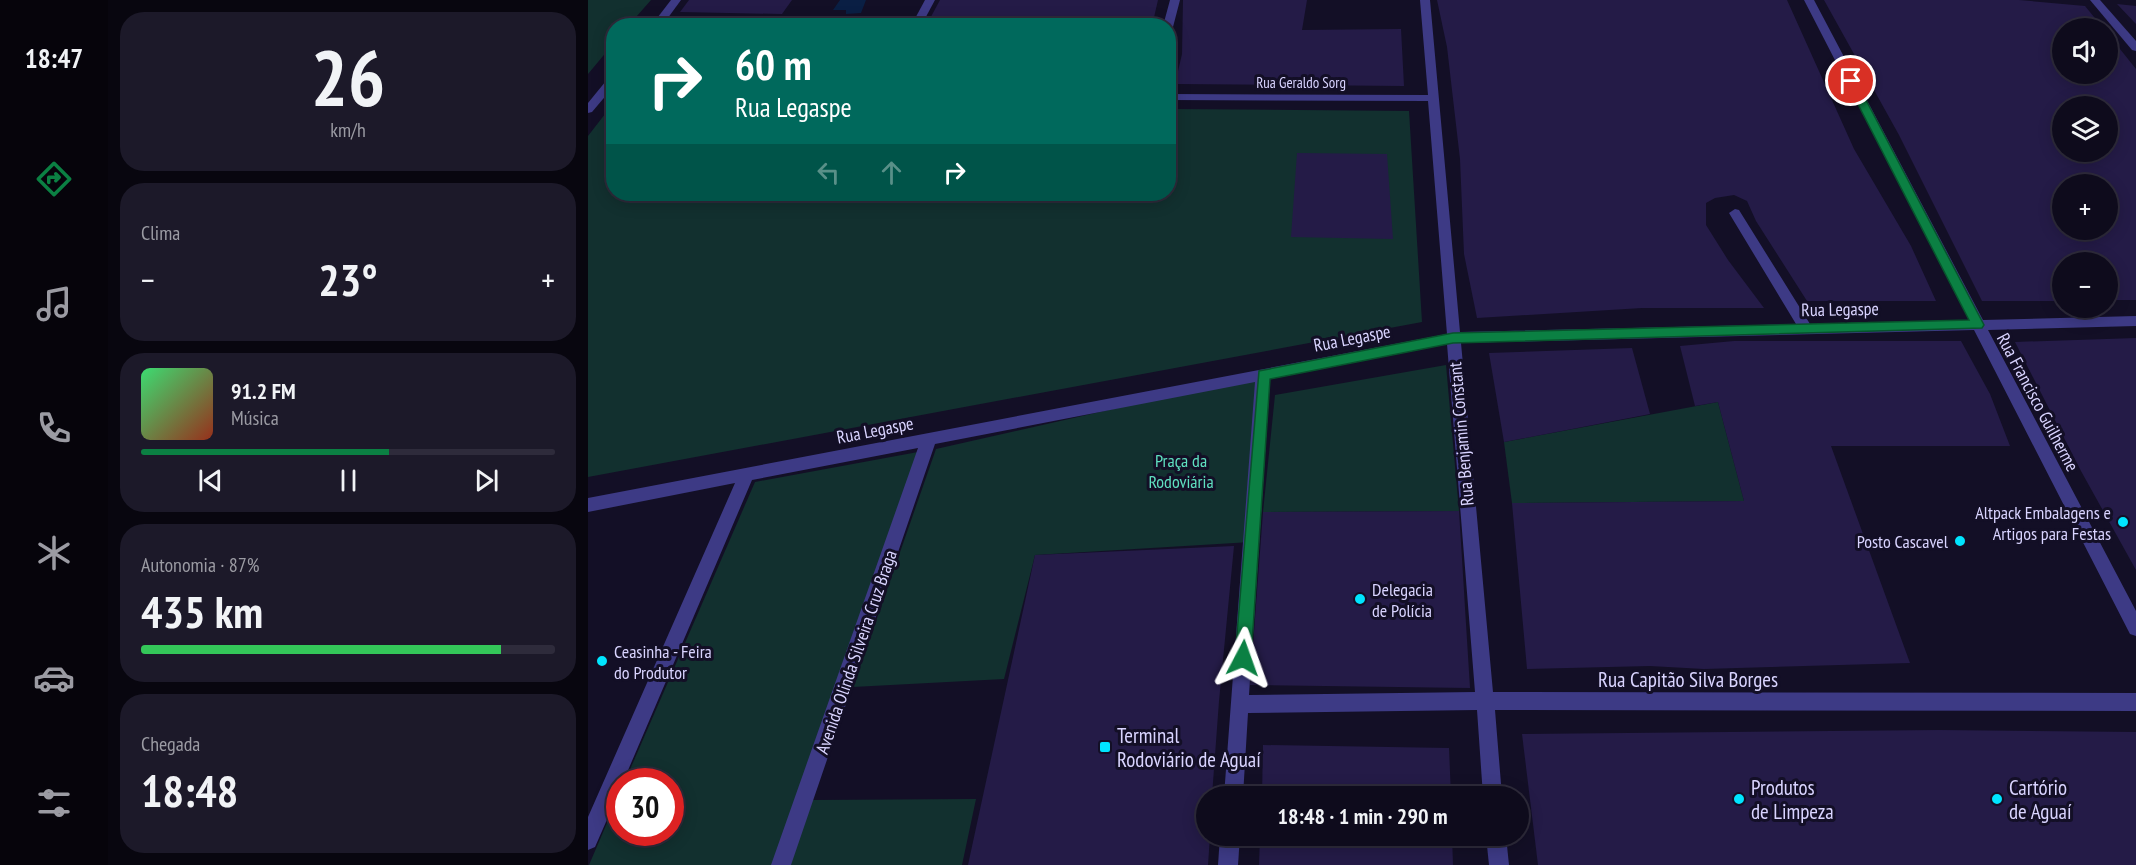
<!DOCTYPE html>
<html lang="pt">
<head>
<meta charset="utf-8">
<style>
  body { margin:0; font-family:"PT Sans Narrow",sans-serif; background:#1c1929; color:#f1f3f6; height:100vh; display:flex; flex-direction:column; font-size:22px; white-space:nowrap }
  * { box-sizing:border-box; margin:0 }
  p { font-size:20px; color:#9b9ba3 }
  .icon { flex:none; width:33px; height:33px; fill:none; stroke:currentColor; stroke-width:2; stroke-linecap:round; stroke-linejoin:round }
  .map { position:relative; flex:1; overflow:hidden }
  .side { display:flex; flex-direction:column; gap:12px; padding:12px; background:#08060f; width:480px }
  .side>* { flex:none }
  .guide { position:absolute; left:18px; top:18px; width:570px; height:183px; border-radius:24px; box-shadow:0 3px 15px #0003,0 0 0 2px #2e2b3b; background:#00695c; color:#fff; overflow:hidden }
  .controls { position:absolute; left:1464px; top:18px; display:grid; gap:12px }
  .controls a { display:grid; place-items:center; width:66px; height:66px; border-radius:50%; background:#0e0b1c; box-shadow:0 3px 15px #0003,0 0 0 2px #2e2b3b; font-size:30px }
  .speed { position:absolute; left:18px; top:768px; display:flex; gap:12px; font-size:30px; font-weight:700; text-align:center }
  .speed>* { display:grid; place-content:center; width:78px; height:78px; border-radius:50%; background:#0e0b1c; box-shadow:0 3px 15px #0003,0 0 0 2px #2e2b3b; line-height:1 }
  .speed .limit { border:9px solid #d22; background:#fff; color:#111 }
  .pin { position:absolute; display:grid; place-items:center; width:51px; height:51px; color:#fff; margin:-26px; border:3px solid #fff; border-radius:50%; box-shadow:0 2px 6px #0007 }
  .me { position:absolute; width:66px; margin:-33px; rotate:4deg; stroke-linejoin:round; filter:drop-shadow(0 0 4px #0008) }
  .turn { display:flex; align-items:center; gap:21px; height:126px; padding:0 30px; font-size:27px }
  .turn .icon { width:78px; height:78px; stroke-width:2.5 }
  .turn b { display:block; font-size:42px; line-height:51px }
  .lanes { display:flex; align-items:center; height:57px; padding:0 30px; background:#0003; justify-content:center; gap:30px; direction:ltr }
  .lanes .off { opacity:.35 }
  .big { font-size:45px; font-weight:700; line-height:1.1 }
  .side .card { flex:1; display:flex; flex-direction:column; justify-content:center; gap:9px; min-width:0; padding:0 21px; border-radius:24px; background:#1c1929 }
  .side .dial { align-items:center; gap:0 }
  .dial b { font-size:78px; line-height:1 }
  .song { display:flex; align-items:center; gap:18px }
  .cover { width:72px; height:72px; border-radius:9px; background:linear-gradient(135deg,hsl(140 70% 55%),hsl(10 70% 35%)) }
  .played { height:6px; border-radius:3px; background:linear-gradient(90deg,#0b8043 60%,#2e2b3b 60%) }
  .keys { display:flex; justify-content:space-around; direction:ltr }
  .heat { display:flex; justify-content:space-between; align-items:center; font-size:33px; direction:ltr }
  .charge { height:9px; border-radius:4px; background:linear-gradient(90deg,#34c759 87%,#2e2b3b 0) }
  .trip { position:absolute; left:608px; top:786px; width:333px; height:60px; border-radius:30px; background:#0e0b1c; box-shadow:0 3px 15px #0003,0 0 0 2px #2e2b3b; font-weight:700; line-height:60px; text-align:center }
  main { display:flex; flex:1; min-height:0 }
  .tab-bar { display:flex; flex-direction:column; width:108px; justify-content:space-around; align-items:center; background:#06040b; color:#9b9ba3 }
  .tab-bar .icon { width:42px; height:42px }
  .tab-bar .current { color:#0b8043 }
  .tab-bar b { font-size:27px; color:#f1f3f6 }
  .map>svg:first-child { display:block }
</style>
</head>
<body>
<main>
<nav class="tab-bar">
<b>18:47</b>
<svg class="icon current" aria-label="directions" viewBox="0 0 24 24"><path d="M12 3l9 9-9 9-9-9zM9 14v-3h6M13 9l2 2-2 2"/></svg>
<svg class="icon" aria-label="music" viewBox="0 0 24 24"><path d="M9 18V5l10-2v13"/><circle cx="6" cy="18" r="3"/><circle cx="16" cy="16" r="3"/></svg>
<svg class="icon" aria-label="phone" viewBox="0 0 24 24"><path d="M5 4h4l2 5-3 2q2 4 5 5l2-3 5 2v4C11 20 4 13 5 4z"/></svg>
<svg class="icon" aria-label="climate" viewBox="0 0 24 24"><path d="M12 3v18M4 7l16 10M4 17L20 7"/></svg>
<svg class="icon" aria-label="car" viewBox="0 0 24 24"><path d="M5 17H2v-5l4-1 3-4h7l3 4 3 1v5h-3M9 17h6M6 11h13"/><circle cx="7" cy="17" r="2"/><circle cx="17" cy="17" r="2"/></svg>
<svg class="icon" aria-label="filters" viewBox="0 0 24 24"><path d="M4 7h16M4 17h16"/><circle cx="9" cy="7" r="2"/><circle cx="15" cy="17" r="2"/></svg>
</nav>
<section class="side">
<div class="card dial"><b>26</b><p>km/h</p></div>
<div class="card"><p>Clima</p>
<div class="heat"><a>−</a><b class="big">23°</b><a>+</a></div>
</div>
<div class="card">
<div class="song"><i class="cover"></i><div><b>91.2 FM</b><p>Música</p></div></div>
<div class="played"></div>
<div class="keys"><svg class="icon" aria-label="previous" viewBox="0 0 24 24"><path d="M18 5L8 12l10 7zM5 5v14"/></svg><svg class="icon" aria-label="pause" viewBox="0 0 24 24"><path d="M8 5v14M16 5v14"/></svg><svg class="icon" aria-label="next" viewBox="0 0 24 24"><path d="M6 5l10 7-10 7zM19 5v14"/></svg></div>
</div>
<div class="card"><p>Autonomia · 87%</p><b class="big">435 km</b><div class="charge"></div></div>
<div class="card"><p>Chegada</p><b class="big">18:48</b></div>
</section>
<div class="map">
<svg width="1548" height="865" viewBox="0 0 1548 865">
  <rect width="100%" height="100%" fill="#130f26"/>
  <g fill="#12302f">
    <polygon points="0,0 63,0 41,25 26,26 25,44 0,74"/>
    <polygon points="24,105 26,194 580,194 581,109 821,111 834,322 0,477 0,136"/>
    <polygon points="858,365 871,511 675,512 687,395"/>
    <polygon points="675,375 663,542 447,555 416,679 265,687 348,449"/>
    <polygon points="1130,402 1156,501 924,503 916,442"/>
    <polygon points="330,452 184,865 1,865 31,795 32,832 82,832 82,782 37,781 167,482"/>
    <polygon points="388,799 374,865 200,865 224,800"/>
  </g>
  <polygon fill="#0a1f44" points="252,0 278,0 273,13 258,14 258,10 245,10"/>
  <g fill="#241b47" fill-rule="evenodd">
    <polygon points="101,0 204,0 194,14 92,12"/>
    <polygon points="352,0 570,0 564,26 338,26"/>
    <polygon points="595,0 719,0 714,30 813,29 816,86 587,84 594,54"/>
    <polygon points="849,0 1199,0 1266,149 1323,246 1348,301 1219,301 1168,221 1159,201 1146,195 1127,198 1118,203 1118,225 1140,260 1176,308 1054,308 889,318 876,254 872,159 859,47"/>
    <path d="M 1236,0 L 1431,0 L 1497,6 L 1515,28 L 1474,28 L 1474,74 L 1520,74 L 1520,34 L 1548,69 L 1548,300 L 1520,300 L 1520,262 L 1474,262 L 1474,301 L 1394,301 L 1311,135 ZM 1474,106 L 1520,106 L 1520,152 L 1474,152 ZM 1474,184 L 1520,184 L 1520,230 L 1474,230 Z"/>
    <polygon points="1529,4 1548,6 1548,24"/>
    <polygon points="709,153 799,154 805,239 703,237"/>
    <polygon points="1548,338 1548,570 1493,471 1427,342"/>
    <polygon points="1146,341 1373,341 1402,394 1422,446 1243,446 1322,663 1116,669 1062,666 939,669 924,503 1156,501 1130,402 1107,406 1092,346"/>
    <polygon points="1044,348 1062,414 916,442 901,353"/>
    <polygon points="871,511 882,688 662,685 675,512"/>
    <polygon points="646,546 631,701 624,796 618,796 618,836 622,836 620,865 380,865 447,555"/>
    <polygon points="1351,730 1548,732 1548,865 950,865 934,734"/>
    <polygon points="675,745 861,748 863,796 674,796"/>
    <polygon points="672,836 864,836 865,865 671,865"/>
  </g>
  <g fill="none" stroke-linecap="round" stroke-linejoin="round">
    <g fill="#3d3a85" fill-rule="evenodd">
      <polygon points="83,0 93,0 74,26 63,26"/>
      <polygon points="337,0 347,0 333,26 323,26"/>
      <polygon points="582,0 592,0 585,27 580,30 580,26 575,26"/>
      <path d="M 832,0 L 842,0 L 872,332 L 1208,324 L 1141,213 L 1147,209 L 1151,210 L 1222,324 L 1381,320 L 1216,0 L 1226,0 L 1395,320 L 1548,316 L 1548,326 L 1400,330 L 1548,611 L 1548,636 L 1542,634 L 1386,330 L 873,343 L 905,692 L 1548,693 L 1548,711 L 907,710 L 914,796 L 895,796 L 889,710 L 660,713 L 655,796 L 636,796 L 667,382 L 347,444 L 203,865 L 183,865 L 330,448 L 164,480 L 35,782 L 32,782 L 32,790 L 7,847 L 0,850 L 0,817 L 147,483 L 0,512 L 0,498 L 859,334 L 840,101 L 580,100 L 580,94 L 840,95 ZM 859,344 L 887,692 L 661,695 L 682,379 Z"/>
      <polygon points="1502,0 1512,0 1548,41 1548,51 1544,50"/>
      <polygon points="26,75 26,86 4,112 0,113 0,103 22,76"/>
      <polygon points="632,836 652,836 650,865 630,865"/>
      <polygon points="898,836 918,836 921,865 901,865"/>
    </g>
  </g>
  <polygon fill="#0b8043" stroke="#07532c" stroke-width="1.5" points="1263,78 1268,81 1396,325 1394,328 865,343 682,379 663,658 660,663 655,666 649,663 647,658 671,371 865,333 1381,320 1258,81"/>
  <g fill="#00e5ff" stroke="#130f26" stroke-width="2">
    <circle cx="1535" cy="522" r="6"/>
    <circle cx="1372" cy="541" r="6"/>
    <circle cx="772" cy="599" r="6"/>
    <circle cx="14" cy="661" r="6"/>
    <rect x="511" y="741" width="12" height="12" rx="3"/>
    <circle cx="1151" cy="799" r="6"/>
    <circle cx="1409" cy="799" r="6"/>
  </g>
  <g text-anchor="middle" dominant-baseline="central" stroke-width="6" stroke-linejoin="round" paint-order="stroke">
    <g font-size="15" fill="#d9d4ff" stroke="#130f26">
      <text x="713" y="82">Rua Geraldo Sorg</text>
    </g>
    <g font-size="18" fill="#d9d4ff" stroke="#130f26">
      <text transform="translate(1252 309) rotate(-1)">Rua Legaspe</text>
      <text transform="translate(764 338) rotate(-11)">Rua Legaspe</text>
      <text transform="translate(1450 402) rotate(62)">Rua Francisco Guilherme</text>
      <text transform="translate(287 430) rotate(-11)">Rua Legaspe</text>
      <text transform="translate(873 434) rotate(-95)">Rua Benjamin Constant</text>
      <text transform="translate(268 652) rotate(-71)">Avenida Olinda Silveira Cruz Braga</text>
    </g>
    <g font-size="18" fill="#5fe0c0" stroke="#130f26">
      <text x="593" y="460">Praça da<tspan x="593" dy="21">Rodoviária</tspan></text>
    </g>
    <g font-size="18" fill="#d9d4ff" stroke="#130f26" text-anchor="end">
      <text x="1523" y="512">Altpack Embalagens e<tspan x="1523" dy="21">Artigos para Festas</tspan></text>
      <text x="1360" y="541">Posto Cascavel</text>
      <text x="784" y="589" text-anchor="start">Delegacia<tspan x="784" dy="21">de Polícia</tspan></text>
      <text x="26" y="651" text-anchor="start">Ceasinha - Feira<tspan x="26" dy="21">do Produtor</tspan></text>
    </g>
    <g font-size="21" fill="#d9d4ff" stroke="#130f26">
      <text x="1100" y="679">Rua Capitão Silva Borges</text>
    </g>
    <g font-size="21" fill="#d9d4ff" stroke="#130f26" text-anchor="start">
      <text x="529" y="735">Terminal<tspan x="529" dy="24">Rodoviário de Aguaí</tspan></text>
      <text x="1163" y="787">Produtos<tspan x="1163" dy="24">de Limpeza</tspan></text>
      <text x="1421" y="787">Cartório<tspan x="1421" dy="24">de Aguaí</tspan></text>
    </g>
  </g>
</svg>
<div class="controls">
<a><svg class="icon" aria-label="sound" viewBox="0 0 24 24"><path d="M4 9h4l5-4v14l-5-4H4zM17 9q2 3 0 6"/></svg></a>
<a><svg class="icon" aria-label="layers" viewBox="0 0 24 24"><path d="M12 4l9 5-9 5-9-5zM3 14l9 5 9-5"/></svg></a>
<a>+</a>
<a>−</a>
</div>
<div class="speed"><div class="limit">30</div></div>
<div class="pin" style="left:1263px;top:81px;background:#d93025"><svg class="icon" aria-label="arrive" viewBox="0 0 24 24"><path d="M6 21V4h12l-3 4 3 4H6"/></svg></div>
<svg class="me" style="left:655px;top:658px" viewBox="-20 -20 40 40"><path d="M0-17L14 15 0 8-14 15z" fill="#0b8043" stroke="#fff" stroke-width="4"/></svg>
<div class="trip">18:48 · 1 min · 290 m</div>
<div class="guide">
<div class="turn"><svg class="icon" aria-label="right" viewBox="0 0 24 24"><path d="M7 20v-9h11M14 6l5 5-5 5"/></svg><div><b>60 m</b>Rua Legaspe</div></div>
<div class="lanes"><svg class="icon off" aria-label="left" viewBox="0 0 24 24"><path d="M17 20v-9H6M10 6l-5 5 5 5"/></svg><svg class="icon off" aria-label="ahead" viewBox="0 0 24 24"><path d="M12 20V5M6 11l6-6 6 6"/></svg><svg class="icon" aria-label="right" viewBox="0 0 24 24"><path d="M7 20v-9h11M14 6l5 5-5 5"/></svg></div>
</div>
</div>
</main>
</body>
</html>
